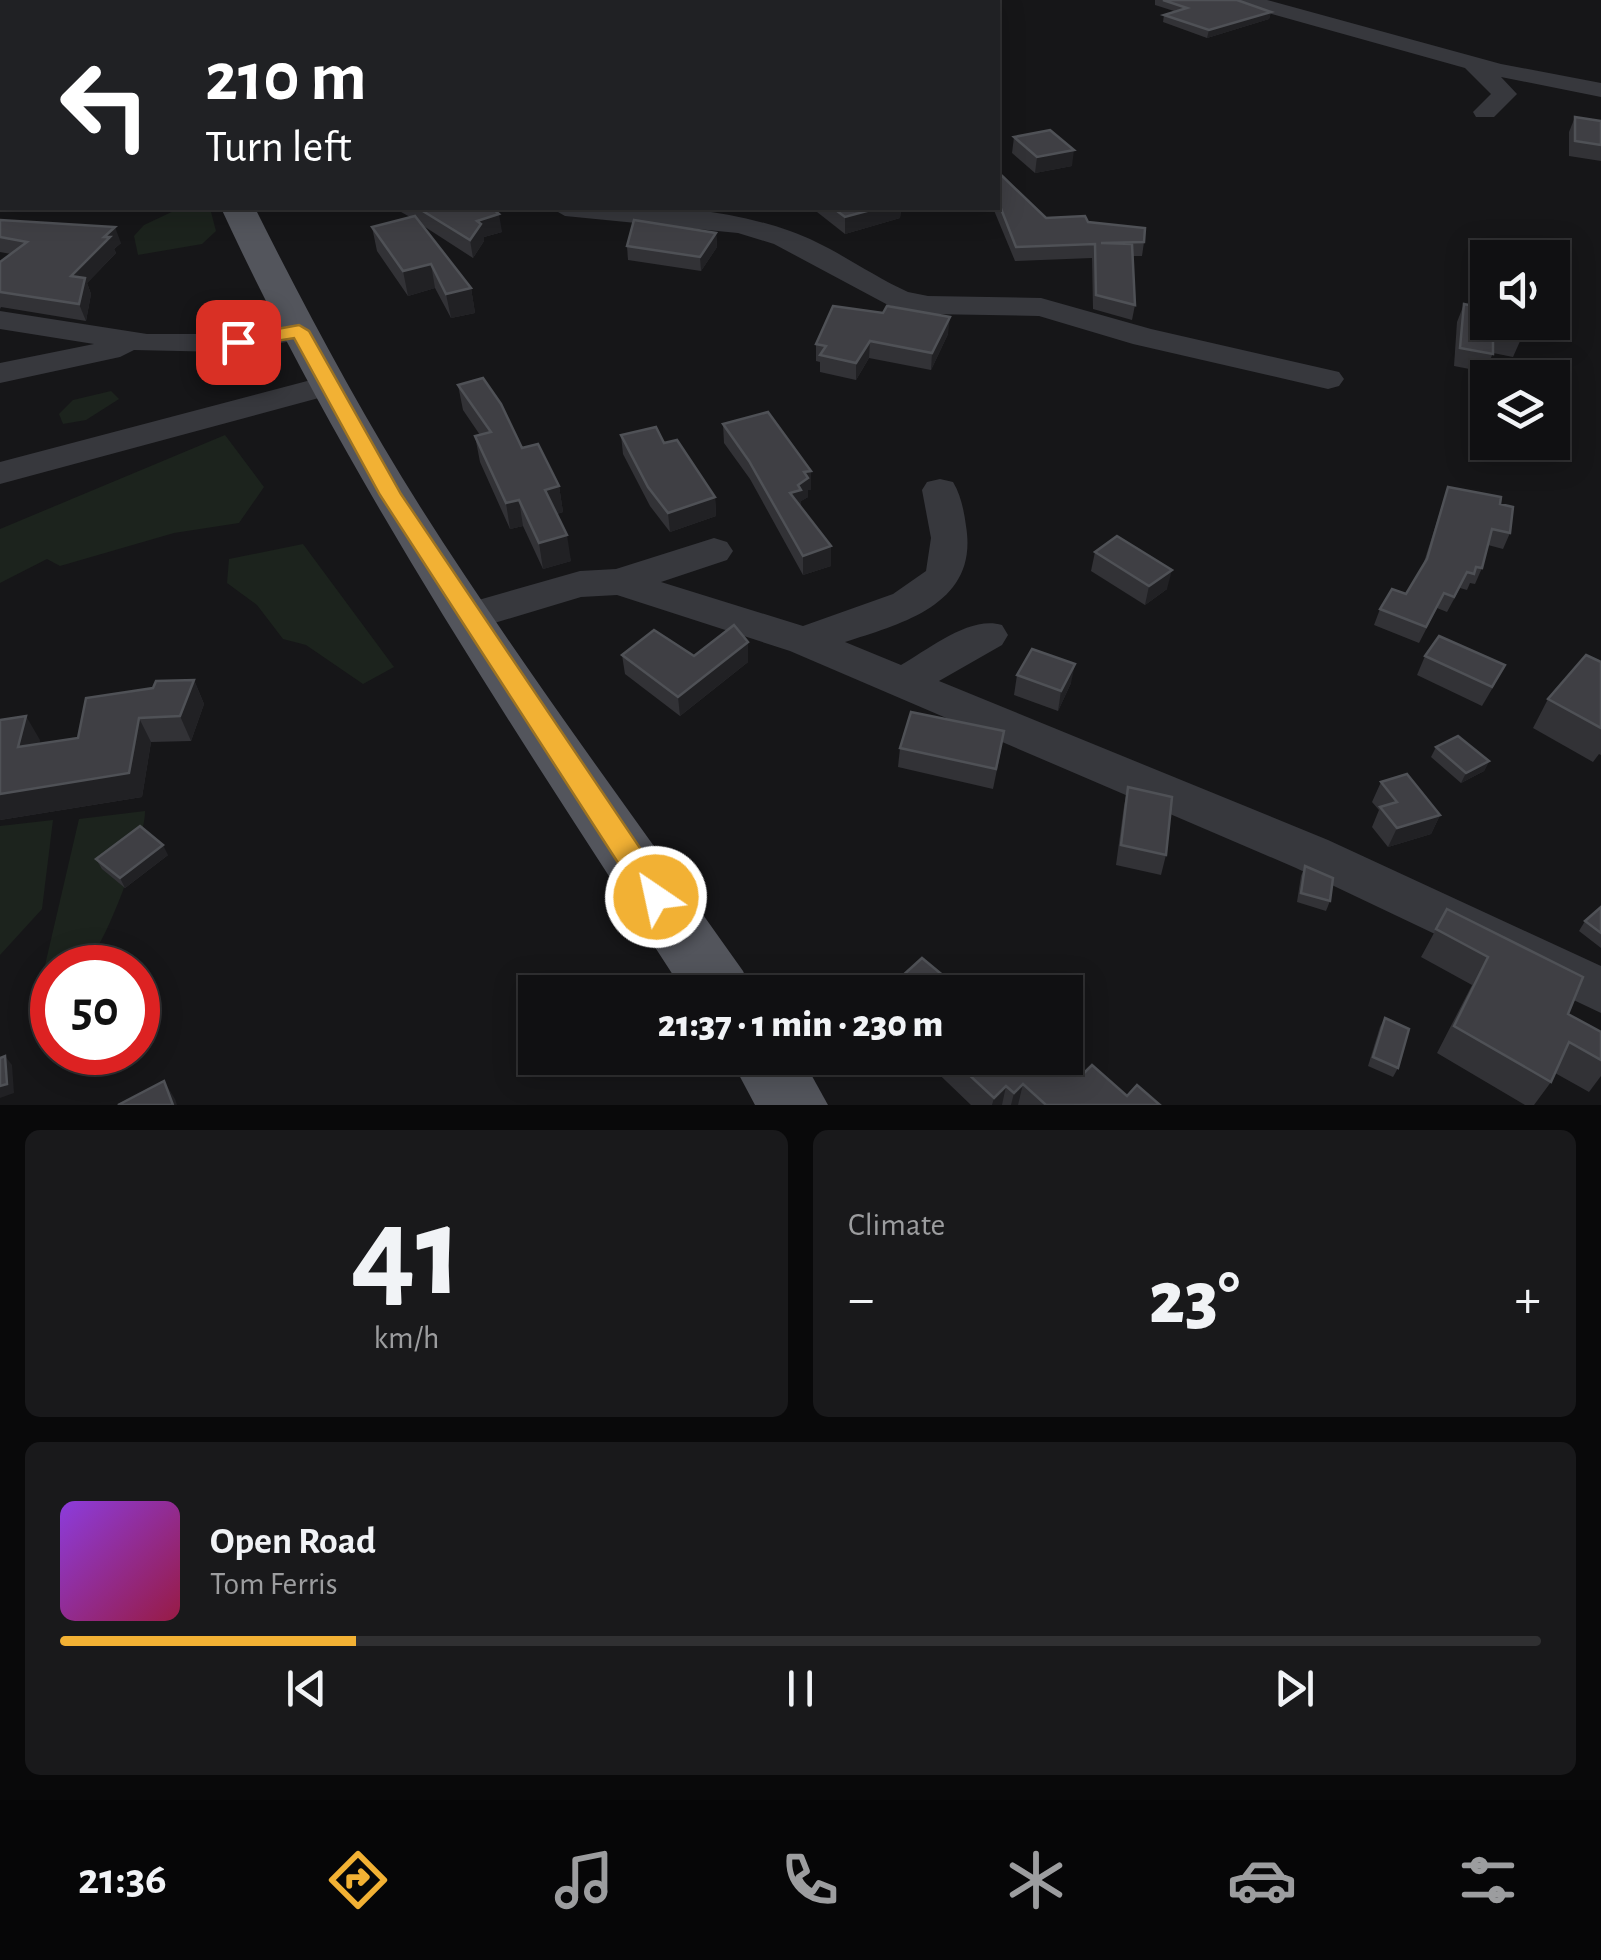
<!DOCTYPE html>
<html lang="en">
<head>
<meta charset="utf-8">
<style>
  body { margin:0; font-family:"Alegreya Sans",sans-serif; background:#19191b; color:#f1f3f6; height:100vh; display:flex; flex-direction:column; font-size:38px; white-space:nowrap }
  * { box-sizing:border-box; margin:0 }
  p { font-size:32px; color:#9c9d9f }
  .icon { flex:none; width:55px; height:55px; fill:none; stroke:currentColor; stroke-width:2; stroke-linecap:round; stroke-linejoin:round }
  .map { position:relative; height:1105px; overflow:hidden }
  .drawer { display:flex; flex-direction:column; gap:25px; padding:25px; background:#09090a; flex:1 }
  .drawer>* { flex:none }
  .guide { position:absolute; left:0px; top:0px; width:1000px; height:210px; box-shadow:0 5px 25px #0003,0 0 0 2px #303032; background:#202124; color:#fff; overflow:hidden }
  .tools { position:absolute; left:1470px; top:240px; display:grid; gap:20px }
  .tools a { display:grid; place-items:center; width:100px; height:100px; border-radius:0px; background:#101012; box-shadow:0 5px 25px #0003,0 0 0 2px #303032; font-size:50px }
  .speed { position:absolute; left:30px; top:945px; display:flex; gap:20px; font-size:50px; font-weight:700; text-align:center }
  .speed>* { display:grid; place-content:center; width:130px; height:130px; border-radius:50%; background:#101012; box-shadow:0 5px 25px #0003,0 0 0 2px #303032; line-height:1 }
  .speed .limit { border:15px solid #d22; background:#fff; color:#111 }
  .pin { position:absolute; display:grid; place-items:center; width:85px; height:85px; color:#fff; margin:-42px; border-radius:20px; box-shadow:0 5px 15px #0006 }
  .me { position:absolute; width:110px; margin:-55px; rotate:326deg; stroke-linejoin:round; filter:drop-shadow(0 0 8px #0008) }
  .turn { display:flex; align-items:center; gap:35px; height:210px; padding:0 40px; font-size:45px }
  .turn .icon { width:130px; height:130px; stroke-width:2.5 }
  .turn b { display:block; font-size:70px; line-height:85px }
  .big { font-size:75px; font-weight:800; line-height:1.1 }
  .drawer .widget { flex:1; display:flex; flex-direction:column; justify-content:center; gap:15px; min-width:0; padding:0 35px; border-radius:15px; background:#19191b }
  .drawer .dial { align-items:center; gap:0 }
  .dial b { font-size:130px; line-height:1 }
  .song { display:flex; align-items:center; gap:30px }
  .cover { width:120px; height:120px; border-radius:15px; background:linear-gradient(135deg,hsl(270 70% 55%),hsl(340 70% 35%)) }
  .played { height:10px; border-radius:5px; background:linear-gradient(90deg,#f2b134 20%,#303032 20%) }
  .keys { display:flex; justify-content:space-around; direction:ltr }
  .heat { display:flex; justify-content:space-between; align-items:center; font-size:55px; direction:ltr }
  .drawer .tiles { flex:1; display:grid; gap:25px; grid-template-columns:1fr 1fr }
  .widget:last-child { grid-column:span 2 }
  .trip { position:absolute; left:518px; top:975px; width:565px; height:100px; border-radius:0px; background:#101012; box-shadow:0 5px 25px #0003,0 0 0 2px #303032; font-weight:800; line-height:100px; text-align:center }
  .menu { display:flex; height:160px; justify-content:space-around; align-items:center; background:#060607; color:#9c9d9f }
  .menu .icon { width:70px; height:70px }
  .menu .on { color:#f2b134 }
  .menu b { font-size:45px; color:#f1f3f6 }
  .map>svg:first-child { display:block }
</style>
</head>
<body>
<div class="map">
<svg width="1601" height="1105" viewBox="0 0 1601 1105">
  <rect width="100%" height="100%" fill="#161618"/>
  <g fill="#1c231d">
    <polygon points="180,208 210,208 216,231 202,244 138,255 134,236 144,225"/>
    <polygon points="111,391 119,399 86,420 63,424 59,414 73,400"/>
    <polygon points="225,435 264,487 239,523 174,533 60,566 47,559 0,583 0,529"/>
    <polygon points="303,544 394,667 363,684 306,645 283,639 257,605 227,583 229,559"/>
    <path d="M 145,811 C 146,836 107,941 90,958 C 79,969 66,967 52,968 L 52,982 L 39,991 L 79,819 Z"/>
    <polygon points="53,820 42,909 0,955 0,826"/>
  </g>
  <g fill="none" stroke-linecap="round" stroke-linejoin="round">
    <g fill="#37383d" fill-rule="evenodd">
      <polygon points="1233,0 1267,0 1501,64 1601,83 1601,97 1501,77 1517,94 1494,117 1476,117 1473,112 1491,94 1465,68 1236,4"/>
      <path d="M 551,208 C 628,203 717,205 790,231 C 831,245 868,274 908,292 L 928,296 L 1041,298 L 1151,329 L 1339,372 L 1344,379 L 1339,386 L 1328,389 L 1133,344 L 1039,316 L 928,314 L 888,305 L 774,244 L 738,233 L 565,216 Z"/>
      <polygon points="0,311 147,334 225,334 299,322 310,324 314,331 310,338 299,340 225,352 134,350 120,357 0,383 0,363 94,344 0,329"/>
      <polygon points="330,375 341,378 346,385 341,392 0,484 0,462"/>
      <path d="M 940,479 L 953,482 C 961,495 964,511 966,526 C 979,604 903,623 845,642 L 901,665 C 929,649 970,615 1002,625 L 1008,635 L 1002,645 L 939,681 L 1328,840 L 1601,966 L 1601,1013 L 1296,868 L 790,651 L 617,595 L 581,597 L 468,631 L 454,627 L 448,617 L 454,607 L 580,571 L 616,569 L 714,538 L 727,542 L 733,551 L 727,560 L 661,582 L 803,626 L 893,594 L 926,571 L 931,538 L 922,490 L 927,482 Z"/>
    </g>
    <g fill="#53555c" fill-rule="evenodd">
      <polygon points="136,0 162,0 163,2 137,2"/>
      <path d="M 221,208 L 255,208 C 306,310 360,411 421,508 C 522,667 635,818 743,971 L 752,992 L 684,992 C 519,736 349,485 221,208 Z"/>
      <polygon points="730,1058 802,1058 828,1105 755,1105"/>
    </g>
  </g>
  <g fill="#323236">
    <polygon points="563,0 780,0 771,2 564,2"/>
    <polygon points="1155,0 1237,0 1271,12 1269,19 1207,38 1163,22 1164,15 1174,11 1155,5"/>
    <polygon points="1575,117 1601,121 1601,161 1569,156 1569,132"/>
    <polygon points="1014,137 1072,166 1035,173 1012,153"/>
    <polygon points="998,172 1046,218 1088,222 1144,242 1142,256 1132,256 1135,305 1132,320 1093,309 1092,258 1015,261 993,208 998,208"/>
    <polygon points="394,208 492,208 502,232 484,237 484,241 473,258 422,225 471,288 475,313 451,318 435,288 408,296 377,251 372,227 410,217"/>
    <polygon points="812,208 901,208 900,218 845,234"/>
    <polygon points="0,220 121,243 114,249 116,253 87,283 91,294 86,321 1,307 0,309 0,262 11,254 0,252"/>
    <polygon points="716,233 717,247 701,271 628,260 627,246"/>
    <polygon points="1464,304 1521,339 1513,357 1493,353 1485,372 1454,366 1457,322"/>
    <polygon points="948,334 931,370 869,358 856,380 820,372 820,362 816,361 816,344"/>
    <polygon points="458,385 559,486 563,512 557,514 571,561 543,569 523,526 510,529 480,462 475,436 480,435 463,410"/>
    <polygon points="723,424 811,471 811,490 808,490 808,497 801,501 801,508 831,546 831,566 803,575 750,479 724,443"/>
    <polygon points="621,435 664,443 715,497 716,516 670,532 650,506 623,454"/>
    <polygon points="1448,487 1500,504 1510,533 1503,549 1488,545 1482,568 1475,584 1470,583 1467,590 1460,588 1447,612 1437,608 1419,643 1374,625 1380,609 1406,594 1423,565"/>
    <polygon points="1095,552 1167,589 1145,605 1091,571"/>
    <polygon points="622,655 694,656 748,662 680,716 625,674"/>
    <polygon points="1425,656 1495,684 1482,706 1417,675"/>
    <polygon points="1601,662 1601,755 1599,754 1593,762 1533,728 1548,699"/>
    <polygon points="1017,675 1071,683 1058,711 1014,695"/>
    <polygon points="194,680 204,704 191,741 151,742 142,797 0,820 40,740 39,744 78,738 153,688"/>
    <polygon points="1436,747 1489,761 1484,771 1461,783 1431,757"/>
    <polygon points="900,748 1001,750 993,789 898,767"/>
    <polygon points="1381,782 1440,815 1431,834 1388,847 1372,827 1379,810 1372,802"/>
    <polygon points="1128,787 1166,855 1161,875 1116,865 1124,806"/>
    <polygon points="168,855 125,888 102,869 96,859"/>
    <polygon points="1305,866 1330,901 1326,911 1297,902 1301,876"/>
    <polygon points="1601,907 1601,948 1579,931 1585,921"/>
    <polygon points="1447,909 1568,1014 1601,1032 1601,1076 1589,1092 1555,1073 1551,1082 1534,1105 1525,1105 1437,1053 1472,985 1421,957"/>
    <polygon points="900,978 963,992 899,992"/>
    <polygon points="1385,1018 1398,1068 1393,1077 1368,1066 1380,1027"/>
    <polygon points="922,1058 1061,1058 1082,1075 1127,1096 1160,1105 971,1105"/>
  </g>
  <g fill="#212124">
    <polygon points="737,0 780,0 771,2 729,2"/>
    <polygon points="1271,12 1269,19 1207,38 1209,30"/>
    <polygon points="2,111 2,127 0,129 0,113"/>
    <polygon points="1074,150 1072,166 1035,173 1037,157"/>
    <polygon points="878,208 901,208 900,218 845,234 845,217"/>
    <polygon points="499,214 502,232 484,237 484,241 473,258 470,240 477,221"/>
    <polygon points="115,227 121,243 114,249 116,253 87,283 91,294 86,321 79,304 71,276"/>
    <polygon points="716,233 717,247 701,271 700,257"/>
    <polygon points="431,264 435,288 408,296 403,271"/>
    <polygon points="471,288 475,313 451,318 446,294"/>
    <polygon points="950,317 948,334 931,370 932,353"/>
    <polygon points="870,341 869,358 856,380 856,363"/>
    <polygon points="811,471 811,490 808,490 808,497 801,501 801,509 790,493 798,485 804,472"/>
    <polygon points="559,486 563,512 550,516 545,490"/>
    <polygon points="715,497 716,516 670,532 668,513"/>
    <polygon points="519,500 523,526 510,529 506,503"/>
    <polygon points="567,535 571,561 543,569 539,543"/>
    <polygon points="831,546 831,566 803,575 803,556"/>
    <polygon points="1172,570 1167,589 1145,605 1149,586"/>
    <polygon points="748,642 748,662 680,716 678,697"/>
    <polygon points="1075,664 1071,683 1058,711 1061,691"/>
    <polygon points="194,680 204,704 191,741 180,716"/>
    <polygon points="26,716 40,740 32,771 18,747"/>
    <polygon points="139,718 151,742 142,797 0,820 0,794"/>
    <polygon points="1489,761 1484,771 1461,783 1466,773"/>
    <polygon points="1440,815 1431,834 1388,847 1397,828"/>
    <polygon points="163,845 168,855 125,888 120,878"/>
    <polygon points="5,1056 12,1065 14,1093 0,1098 0,1086"/>
    <polygon points="164,1081 175,1099 177,1105 173,1105"/>
    <polygon points="1023,1084 1018,1105 1011,1105 1014,1093"/>
    <polygon points="1006,1086 1002,1105 992,1105 994,1098"/>
  </g>
  <g fill="#3f3f44" stroke="#4f5156" stroke-width="2.5">
    <polygon points="0,0 59,0 58,2 2,2 2,111 0,113"/>
    <polygon points="289,0 313,0 314,2 290,2"/>
    <polygon points="575,0 647,0 648,2 579,2"/>
    <polygon points="662,0 737,0 729,2 667,2"/>
    <polygon points="844,0 911,0 912,2 846,2"/>
    <polygon points="1163,0 1237,0 1271,12 1209,30 1164,15 1187,8"/>
    <polygon points="1575,117 1601,121 1601,145 1575,141"/>
    <polygon points="1050,130 1074,150 1037,157 1014,137"/>
    <polygon points="998,172 1046,218 1085,216 1088,222 1145,228 1144,242 1101,243 1132,244 1135,305 1096,295 1095,244 1016,247 998,201"/>
    <polygon points="418,208 492,208 499,214 477,221 481,224 470,240"/>
    <polygon points="833,208 878,208 845,217"/>
    <polygon points="415,216 471,288 446,294 431,264 403,271 372,227"/>
    <polygon points="0,220 115,227 104,237 110,237 71,276 85,278 79,304 0,292 0,262 27,242 0,237"/>
    <polygon points="634,220 716,233 700,257 627,246"/>
    <polygon points="1464,304 1488,309 1488,322 1521,322 1521,339 1493,334 1493,354 1460,348"/>
    <polygon points="833,306 883,313 887,306 950,317 932,353 870,341 856,363 820,355 826,346 816,344"/>
    <polygon points="483,378 501,404 522,448 538,444 559,486 545,490 567,535 539,543 519,500 506,503 475,436 491,432 458,385"/>
    <polygon points="768,412 811,471 804,472 808,478 798,485 801,490 790,493 831,546 803,556 749,461 723,424"/>
    <polygon points="656,427 664,443 677,440 715,497 668,513 648,487 621,435"/>
    <polygon points="1448,487 1501,497 1500,504 1513,507 1510,533 1492,529 1482,568 1476,567 1474,574 1467,572 1454,597 1444,593 1426,627 1380,609 1392,589 1406,594 1427,559"/>
    <polygon points="1117,536 1172,570 1149,586 1095,552"/>
    <polygon points="734,625 748,642 678,697 622,655 654,630 694,656"/>
    <polygon points="1439,636 1505,665 1492,687 1425,656"/>
    <polygon points="1032,649 1075,664 1061,691 1017,675"/>
    <polygon points="1586,655 1601,662 1601,728 1548,699"/>
    <polygon points="194,680 180,716 139,718 129,773 0,794 0,720 26,716 18,747 78,738 86,698 153,688 156,681"/>
    <polygon points="911,712 1004,731 996,769 900,748"/>
    <polygon points="1458,736 1489,761 1466,773 1436,747"/>
    <polygon points="1407,774 1440,815 1397,828 1380,807 1397,802 1381,782"/>
    <polygon points="1128,787 1172,797 1166,855 1121,845"/>
    <polygon points="140,826 163,845 120,878 96,859"/>
    <polygon points="1305,866 1333,878 1330,901 1301,893"/>
    <polygon points="1601,907 1601,933 1585,921"/>
    <polygon points="1447,909 1583,977 1568,1014 1601,1032 1601,1060 1569,1042 1551,1082 1454,1026 1488,957 1436,929"/>
    <polygon points="922,958 963,992 917,992 900,978"/>
    <polygon points="52,985 52,1028 39,992"/>
    <polygon points="1385,1018 1409,1029 1398,1068 1373,1057"/>
    <polygon points="5,1056 7,1084 0,1086 0,1058"/>
    <polygon points="951,1058 1061,1058 1082,1075 1092,1065 1127,1096 1137,1085 1160,1105 1046,1105 1023,1084 1014,1093 1006,1086 994,1098"/>
    <polygon points="164,1081 173,1105 118,1105"/>
  </g>
  <polygon fill="#f2b134" stroke="#9d7322" stroke-width="2.5" points="299,325 309,331 401,494 667,888 671,897 667,906 656,909 646,906 380,495 294,338 238,347 229,342 238,336"/>
</svg>
<div class="tools">
<a><svg class="icon" aria-label="sound" viewBox="0 0 24 24"><path d="M4 9h4l5-4v14l-5-4H4zM17 9q2 3 0 6"/></svg></a>
<a><svg class="icon" aria-label="layers" viewBox="0 0 24 24"><path d="M12 4l9 5-9 5-9-5zM3 14l9 5 9-5"/></svg></a>
</div>
<div class="speed"><div class="limit">50</div></div>
<div class="pin" style="left:238px;top:342px;background:#d93025"><svg class="icon" aria-label="arrive" viewBox="0 0 24 24"><path d="M6 21V4h12l-3 4 3 4H6"/></svg></div>
<svg class="me" style="left:656px;top:897px" viewBox="-20 -20 40 40"><circle r="17" fill="#f2b134" stroke="#fff" stroke-width="3"/><path d="M0-11L8 9 0 5-8 9z" fill="#fff"/></svg>
<div class="trip">21:37 · 1 min · 230 m</div>
<div class="guide">
<div class="turn"><svg class="icon" aria-label="left" viewBox="0 0 24 24"><path d="M17 20v-9H6M10 6l-5 5 5 5"/></svg><div><b>210 m</b>Turn left</div></div>
</div>
</div>
<section class="drawer">
<div class="tiles">
<div class="widget dial"><b>41</b><p>km/h</p></div>
<div class="widget"><p>Climate</p>
<div class="heat"><a>−</a><b class="big">23°</b><a>+</a></div>
</div>
<div class="widget">
<div class="song"><i class="cover"></i><div><b>Open Road</b><p>Tom Ferris</p></div></div>
<div class="played"></div>
<div class="keys"><svg class="icon" aria-label="previous" viewBox="0 0 24 24"><path d="M18 5L8 12l10 7zM5 5v14"/></svg><svg class="icon" aria-label="pause" viewBox="0 0 24 24"><path d="M8 5v14M16 5v14"/></svg><svg class="icon" aria-label="next" viewBox="0 0 24 24"><path d="M6 5l10 7-10 7zM19 5v14"/></svg></div>
</div>
</div>
</section>
<nav class="menu">
<b>21:36</b>
<svg class="icon on" aria-label="directions" viewBox="0 0 24 24"><path d="M12 3l9 9-9 9-9-9zM9 14v-3h6M13 9l2 2-2 2"/></svg>
<svg class="icon" aria-label="music" viewBox="0 0 24 24"><path d="M9 18V5l10-2v13"/><circle cx="6" cy="18" r="3"/><circle cx="16" cy="16" r="3"/></svg>
<svg class="icon" aria-label="phone" viewBox="0 0 24 24"><path d="M5 4h4l2 5-3 2q2 4 5 5l2-3 5 2v4C11 20 4 13 5 4z"/></svg>
<svg class="icon" aria-label="climate" viewBox="0 0 24 24"><path d="M12 3v18M4 7l16 10M4 17L20 7"/></svg>
<svg class="icon" aria-label="car" viewBox="0 0 24 24"><path d="M5 17H2v-5l4-1 3-4h7l3 4 3 1v5h-3M9 17h6M6 11h13"/><circle cx="7" cy="17" r="2"/><circle cx="17" cy="17" r="2"/></svg>
<svg class="icon" aria-label="filters" viewBox="0 0 24 24"><path d="M4 7h16M4 17h16"/><circle cx="9" cy="7" r="2"/><circle cx="15" cy="17" r="2"/></svg>
</nav>
</body>
</html>
